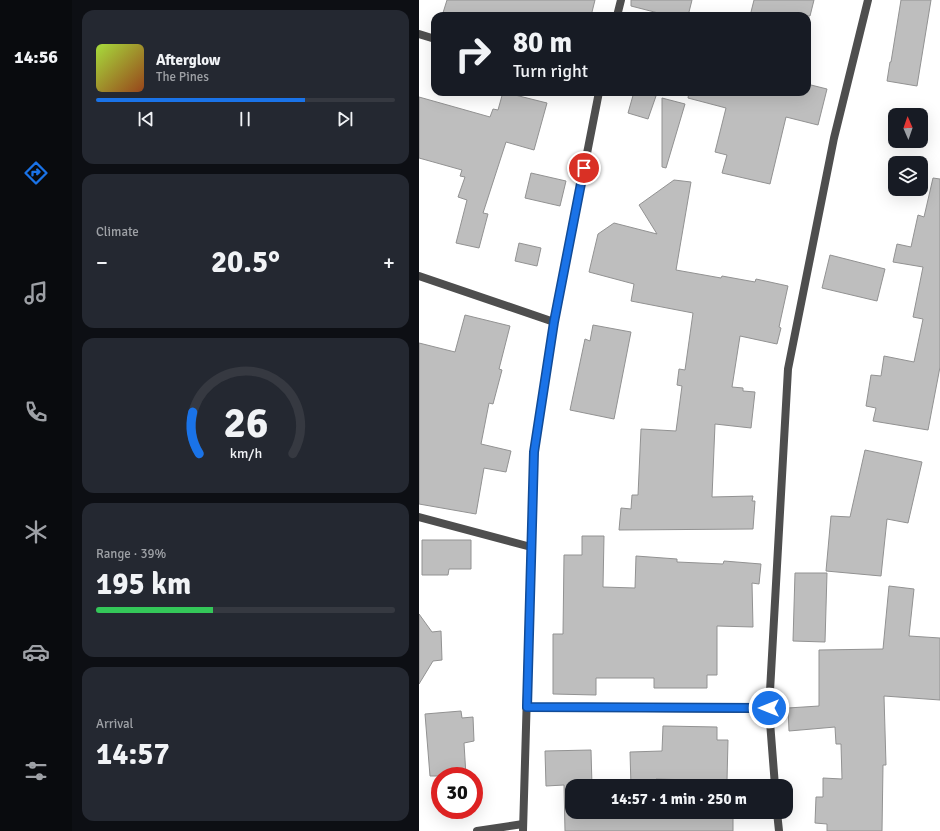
<!DOCTYPE html>
<html lang="en">
<head>
<meta charset="utf-8">
<style>
  body { margin:0; font-family:Signika,sans-serif; background:#242831; color:#f1f3f6; height:100vh; display:flex; flex-direction:column; font-size:15px; white-space:nowrap }
  * { box-sizing:border-box; margin:0 }
  p { font-size:13px; color:#9ea1a6 }
  .icon { flex:none; width:22px; height:22px; fill:none; stroke:currentColor; stroke-width:2; stroke-linecap:round; stroke-linejoin:round }
  .map { position:relative; flex:1; overflow:hidden }
  .side { display:flex; flex-direction:column; gap:10px; padding:10px; background:#0d0f14; width:347px }
  .side>* { flex:none }
  .banner { position:absolute; left:12px; top:12px; width:380px; height:84px; border-radius:12px; box-shadow:0 4px 16px #0002; background:#171b24; color:#f1f3f6; overflow:hidden }
  .needle { width:26px; rotate:358deg }
  .tools { position:absolute; left:469px; top:108px; display:grid; gap:8px }
  .tools a { display:grid; place-items:center; width:40px; height:40px; border-radius:8px; background:#171b24; box-shadow:0 4px 16px #0002; font-size:20px }
  .speed { position:absolute; left:12px; top:767px; display:flex; gap:8px; font-size:20px; font-weight:700; text-align:center }
  .speed>* { display:grid; place-content:center; width:52px; height:52px; border-radius:50%; background:#171b24; box-shadow:0 4px 16px #0002; line-height:1 }
  .speed .limit { border:6px solid #d22; background:#fff; color:#111 }
  .pin { position:absolute; display:grid; place-items:center; width:34px; height:34px; color:#fff; margin:-17px; border:2px solid #fff; border-radius:50%; box-shadow:0 1px 4px #0007 }
  .me { position:absolute; width:44px; margin:-22px; rotate:270deg; stroke-linejoin:round; filter:drop-shadow(0 0 3px #0008) }
  .turn { display:flex; align-items:center; gap:14px; height:84px; padding:0 16px; font-size:18px }
  .turn .icon { width:52px; height:52px; stroke-width:2.5 }
  .turn b { display:block; font-size:28px; line-height:34px }
  .big { font-size:30px; font-weight:700; line-height:1.1 }
  .side .widget { flex:1; display:flex; flex-direction:column; justify-content:center; gap:6px; min-width:0; padding:0 14px; border-radius:12px; background:#242831 }
  .side .dial { align-items:center; gap:0 }
  .dial svg { height:104px; overflow:visible; fill:none; stroke:#363941; stroke-width:7; stroke-linecap:round; text-anchor:middle }
  .dial text { fill:#f1f3f6; stroke:none }
  .song { display:flex; align-items:center; gap:12px }
  .cover { width:48px; height:48px; border-radius:6px; background:linear-gradient(135deg,hsl(80 70% 55%),hsl(20 70% 35%)) }
  .played { height:4px; border-radius:2px; background:linear-gradient(90deg,#1a73e8 70%,#363941 70%) }
  .keys { display:flex; justify-content:space-around; direction:ltr }
  .heat { display:flex; justify-content:space-between; align-items:center; font-size:22px; direction:ltr }
  .charge { height:6px; border-radius:3px; background:linear-gradient(90deg,#34c759 39%,#363941 0) }
  .trip { position:absolute; left:146px; top:779px; width:228px; height:40px; border-radius:12px; background:#171b24; box-shadow:0 4px 16px #0002; font-weight:700; line-height:40px; text-align:center }
  main { display:flex; flex:1; min-height:0 }
  .tabs { display:flex; flex-direction:column; width:72px; justify-content:space-around; align-items:center; background:#090b0e; color:#9ea1a6 }
  .tabs .icon { width:28px; height:28px }
  .tabs .active { color:#1a73e8 }
  .tabs b { font-size:18px; color:#f1f3f6 }
  .map>svg:first-child { display:block }
</style>
</head>
<body>
<main>
<nav class="tabs">
<b>14:56</b>
<svg class="icon active" aria-label="directions" viewBox="0 0 24 24"><path d="M12 3l9 9-9 9-9-9zM9 14v-3h6M13 9l2 2-2 2"/></svg>
<svg class="icon" aria-label="music" viewBox="0 0 24 24"><path d="M9 18V5l10-2v13"/><circle cx="6" cy="18" r="3"/><circle cx="16" cy="16" r="3"/></svg>
<svg class="icon" aria-label="phone" viewBox="0 0 24 24"><path d="M5 4h4l2 5-3 2q2 4 5 5l2-3 5 2v4C11 20 4 13 5 4z"/></svg>
<svg class="icon" aria-label="climate" viewBox="0 0 24 24"><path d="M12 3v18M4 7l16 10M4 17L20 7"/></svg>
<svg class="icon" aria-label="car" viewBox="0 0 24 24"><path d="M5 17H2v-5l4-1 3-4h7l3 4 3 1v5h-3M9 17h6M6 11h13"/><circle cx="7" cy="17" r="2"/><circle cx="17" cy="17" r="2"/></svg>
<svg class="icon" aria-label="filters" viewBox="0 0 24 24"><path d="M4 7h16M4 17h16"/><circle cx="9" cy="7" r="2"/><circle cx="15" cy="17" r="2"/></svg>
</nav>
<section class="side">
<div class="widget">
<div class="song"><i class="cover"></i><div><b>Afterglow</b><p>The Pines</p></div></div>
<div class="played"></div>
<div class="keys"><svg class="icon" aria-label="previous" viewBox="0 0 24 24"><path d="M18 5L8 12l10 7zM5 5v14"/></svg><svg class="icon" aria-label="pause" viewBox="0 0 24 24"><path d="M8 5v14M16 5v14"/></svg><svg class="icon" aria-label="next" viewBox="0 0 24 24"><path d="M6 5l10 7-10 7zM19 5v14"/></svg></div>
</div>
<div class="widget"><p>Climate</p>
<div class="heat"><a>−</a><b class="big">20.5°</b><a>+</a></div>
</div>
<div class="widget dial"><svg viewBox="0 0 100 80">
<path d="M14 69A42 42 0 1 1 86 69"/>
<path d="M14 69A42 42 0 0 1 9 37" stroke="#1a73e8"/>
<text x="50" y="56" font-size="32" font-weight="700">26</text>
<text x="50" y="72" font-size="11">km/h</text>
</svg></div>
<div class="widget"><p>Range · 39%</p><b class="big">195 km</b><div class="charge"></div></div>
<div class="widget"><p>Arrival</p><b class="big">14:57</b></div>
</section>
<div class="map">
<svg width="521" height="831" viewBox="0 0 521 831">
  <rect width="100%" height="100%" fill="#fff"/>
  <g fill="#bebebe" stroke="#929292">
    <polygon points="28,0 176,0 172,16 23,16"/>
    <polygon points="212,0 273,0 269,16 251,16 212,6"/>
    <polygon points="335,0 395,0 391,16 331,16"/>
    <polygon points="482,0 512,0 498,86 468,81 471,62 472,62"/>
    <polygon points="388,84 408,89 399,125 367,117 351,184 303,173 308,155 296,152 307,108 269,98 270,92 388,92"/>
    <polygon points="84,92 128,103 115,150 87,142 64,213 69,214 60,248 37,243 48,200 39,197 46,177 41,176 43,170 0,158 0,97 71,117 74,109 79,110"/>
    <polygon points="215,92 221,92 237,96 229,119 209,113"/>
    <polygon points="243,98 266,104 247,168 243,167"/>
    <polygon points="112,173 147,181 141,206 106,198"/>
    <polygon points="514,178 521,179 521,367 509,430 454,421 457,408 447,406 452,375 462,376 465,356 495,362 504,319 494,317 504,267 474,262 478,244 492,247 499,215 505,217"/>
    <polygon points="255,180 272,182 257,270 302,278 303,276 336,282 337,279 369,286 360,327 362,328 358,344 321,336 313,387 324,388 324,391 336,392 332,428 296,424 293,497 334,496 333,501 336,501 334,529 200,530 202,508 212,509 213,495 219,495 222,429 257,431 263,386 258,385 260,369 266,370 274,313 212,301 215,284 170,272 179,234 195,223 238,234 220,205"/>
    <polygon points="100,243 122,248 118,266 96,261"/>
    <polygon points="411,255 466,269 458,301 403,288"/>
    <polygon points="46,315 91,326 80,369 83,370 74,404 70,403 62,444 92,451 87,472 65,468 57,514 0,504 0,343 36,352"/>
    <polygon points="174,325 212,332 195,419 151,410 166,339 171,341"/>
    <polygon points="446,450 503,462 489,523 468,519 462,576 407,571 412,516 431,517"/>
    <polygon points="163,536 185,536 184,587 216,588 217,556 258,559 258,562 304,564 305,561 342,564 340,584 333,583 334,627 298,626 298,675 288,675 288,688 235,688 235,678 177,678 177,695 134,694 134,634 144,634 145,555 163,555"/>
    <polygon points="3,540 52,540 52,569 30,569 29,575 3,575"/>
    <polygon points="376,573 408,573 406,642 374,641"/>
    <polygon points="470,586 495,589 490,636 521,638 521,700 465,696 467,765 464,765 463,831 408,831 408,824 396,823 397,797 404,797 404,778 423,779 422,744 417,744 416,727 370,731 369,708 400,706 400,650 464,649"/>
    <polygon points="0,614 13,632 22,631 23,660 14,661 0,684"/>
    <polygon points="42,711 43,718 54,717 55,741 45,743 47,776 11,776 6,714"/>
    <polygon points="244,726 298,727 298,740 309,740 308,781 237,779 237,786 212,786 211,752 243,751"/>
    <polygon points="172,750 173,786 153,786 153,812 314,812 314,831 146,831 145,785 127,786 126,751"/>
  </g>
  <g fill="none" stroke-linecap="round" stroke-linejoin="round">
    <g stroke="#4e4e4e" stroke-width="8">
      <polyline points="198,16 202,0"/>
      <polyline points="0,34 16,39"/>
      <polyline points="0,276 135,322"/>
      <polyline points="0,517 112,547"/>
      <polyline points="107,707 350,709"/>
      <polyline points="356,786 350,709 369,369 415,138 449,0"/>
      <polyline points="358,812 360,831"/>
      <polyline points="58,831 104,824"/>
      <polyline points="104,831 115,452 135,322 180,92"/>
    </g>
  </g>
  <g fill="none" stroke-linecap="round" stroke-linejoin="round">
    <defs>
      <polyline id="route" points="165,168 135,322 115,452 108,707 350,708"/>
    </defs>
    <use href="#route" stroke="#114b97" stroke-width="10"/>
    <use href="#route" stroke="#1a73e8" stroke-width="7"/>
  </g>
</svg>
<div class="tools">
<a><svg class="needle" viewBox="-14 -14 28 28"><path d="M0-13l5 13h-10z" fill="#e53935"/><path d="M0 13l5-13h-10z" fill="#9ea1a6"/></svg></a>
<a><svg class="icon" aria-label="layers" viewBox="0 0 24 24"><path d="M12 4l9 5-9 5-9-5zM3 14l9 5 9-5"/></svg></a>
</div>
<div class="speed"><div class="limit">30</div></div>
<div class="pin" style="left:165px;top:168px;background:#d93025"><svg class="icon" aria-label="arrive" viewBox="0 0 24 24"><path d="M6 21V4h12l-3 4 3 4H6"/></svg></div>
<svg class="me" style="left:350px;top:708px" viewBox="-20 -20 40 40"><circle r="17" fill="#1a73e8" stroke="#fff" stroke-width="3"/><path d="M0-11L8 9 0 5-8 9z" fill="#fff"/></svg>
<div class="trip">14:57 · 1 min · 250 m</div>
<div class="banner">
<div class="turn"><svg class="icon" aria-label="right" viewBox="0 0 24 24"><path d="M7 20v-9h11M14 6l5 5-5 5"/></svg><div><b>80 m</b>Turn right</div></div>
</div>
</div>
</main>
</body>
</html>
